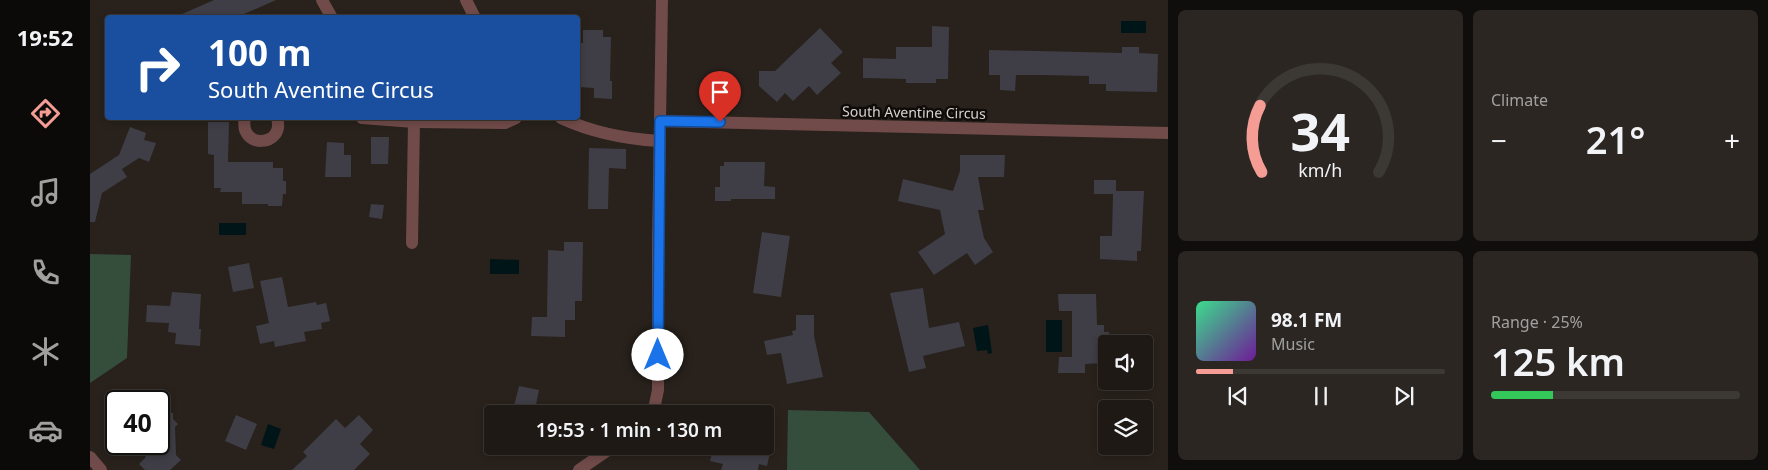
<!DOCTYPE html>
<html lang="en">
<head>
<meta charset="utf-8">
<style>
  body { margin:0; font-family:"Noto Sans",sans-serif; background:#2b2622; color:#f1f3f6; height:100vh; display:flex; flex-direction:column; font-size:19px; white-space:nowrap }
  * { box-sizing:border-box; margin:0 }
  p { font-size:16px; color:#a1a0a0 }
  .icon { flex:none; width:28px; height:28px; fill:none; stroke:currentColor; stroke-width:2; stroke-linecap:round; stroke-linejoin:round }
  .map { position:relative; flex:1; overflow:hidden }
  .side { display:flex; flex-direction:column; gap:10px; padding:10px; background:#100e0c; width:600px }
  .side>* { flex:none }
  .top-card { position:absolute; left:15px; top:15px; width:475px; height:105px; border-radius:5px; box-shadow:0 2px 8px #0003,0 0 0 1px #3c3834; background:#1a4fa0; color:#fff; overflow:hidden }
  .controls { position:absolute; left:1008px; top:335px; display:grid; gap:10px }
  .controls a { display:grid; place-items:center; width:55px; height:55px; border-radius:5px; background:#1e1915; box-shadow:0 2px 8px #0003,0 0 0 1px #3c3834; font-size:25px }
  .speed { position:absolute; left:15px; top:390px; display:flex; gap:10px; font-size:25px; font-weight:700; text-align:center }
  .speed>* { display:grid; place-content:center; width:65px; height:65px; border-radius:50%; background:#1e1915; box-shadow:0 2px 8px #0003,0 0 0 1px #3c3834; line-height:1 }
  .speed .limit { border:2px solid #111; border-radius:8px; background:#fff; color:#111 }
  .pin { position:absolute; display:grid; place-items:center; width:42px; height:42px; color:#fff; margin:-51px -21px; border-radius:50% 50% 50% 0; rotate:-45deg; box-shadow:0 0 5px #0007 }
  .pin .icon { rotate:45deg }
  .me { position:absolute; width:55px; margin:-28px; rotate:0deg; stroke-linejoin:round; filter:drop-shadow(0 0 4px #0008) }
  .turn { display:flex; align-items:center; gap:18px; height:105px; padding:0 20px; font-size:22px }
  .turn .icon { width:65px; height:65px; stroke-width:2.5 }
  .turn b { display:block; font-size:35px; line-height:42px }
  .big { font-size:38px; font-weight:600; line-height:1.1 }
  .side .card { flex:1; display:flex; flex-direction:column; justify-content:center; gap:8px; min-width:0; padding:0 18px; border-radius:8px; background:#2b2622 }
  .side .dial { align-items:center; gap:0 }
  .dial svg { height:130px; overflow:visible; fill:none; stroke:#3c3834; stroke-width:7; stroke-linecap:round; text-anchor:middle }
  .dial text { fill:#f1f3f6; stroke:none }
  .song { display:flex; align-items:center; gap:15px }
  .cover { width:60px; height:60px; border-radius:8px; background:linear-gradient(135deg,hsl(150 70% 55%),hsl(280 70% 35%)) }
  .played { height:5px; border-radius:2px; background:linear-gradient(90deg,#f59c95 15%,#3c3834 15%) }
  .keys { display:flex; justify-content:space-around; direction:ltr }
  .heat { display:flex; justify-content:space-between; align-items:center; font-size:28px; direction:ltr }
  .charge { height:8px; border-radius:4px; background:linear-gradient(90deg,#34c759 25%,#3c3834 0) }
  .side .tiles { flex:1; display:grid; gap:10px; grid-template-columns:repeat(2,1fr) }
  .trip { position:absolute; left:394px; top:405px; width:290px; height:50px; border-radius:5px; background:#1e1915; box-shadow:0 2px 8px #0003,0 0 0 1px #3c3834; font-weight:600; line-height:50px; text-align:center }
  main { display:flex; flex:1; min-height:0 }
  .tab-bar { display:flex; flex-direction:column; width:90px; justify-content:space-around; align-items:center; background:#0c0a08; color:#a1a0a0 }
  .tab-bar .icon { width:35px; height:35px }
  .tab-bar .selected { color:#f59c95 }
  .tab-bar b { font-size:22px; color:#f1f3f6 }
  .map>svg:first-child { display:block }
</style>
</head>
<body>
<main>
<nav class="tab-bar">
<b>19:52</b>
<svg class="icon selected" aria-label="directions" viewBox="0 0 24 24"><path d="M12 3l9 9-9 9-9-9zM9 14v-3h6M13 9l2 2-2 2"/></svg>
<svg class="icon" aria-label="music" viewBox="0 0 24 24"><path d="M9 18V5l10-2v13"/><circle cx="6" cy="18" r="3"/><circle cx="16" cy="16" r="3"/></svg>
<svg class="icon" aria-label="phone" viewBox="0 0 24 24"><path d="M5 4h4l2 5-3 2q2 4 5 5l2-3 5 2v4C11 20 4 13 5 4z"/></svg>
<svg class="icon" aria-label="climate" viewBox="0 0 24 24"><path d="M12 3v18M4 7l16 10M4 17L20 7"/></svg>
<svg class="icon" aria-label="car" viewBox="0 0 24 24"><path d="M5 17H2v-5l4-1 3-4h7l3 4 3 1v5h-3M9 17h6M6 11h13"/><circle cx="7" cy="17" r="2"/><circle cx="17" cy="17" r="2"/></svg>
</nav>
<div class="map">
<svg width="1078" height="470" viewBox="0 0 1078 470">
  <rect width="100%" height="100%" fill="#28211c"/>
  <g fill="#354e3c">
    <polygon points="0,254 41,255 37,358 0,383"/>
    <polygon points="698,410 779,412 830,470 697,470"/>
  </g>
  <g fill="#001517">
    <rect x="1031" y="21" width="25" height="12"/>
    <rect x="129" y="223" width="27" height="12"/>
    <polygon points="400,259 429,260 429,274 400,274"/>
    <rect x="956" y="320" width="16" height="32"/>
    <polygon points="898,325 902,353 898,354 897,350 887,351 883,328"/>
    <polygon points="178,424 191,429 184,449 171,445"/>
  </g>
  <g fill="#3f3e46">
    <polygon points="124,0 186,0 145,18 83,18"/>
    <polygon points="842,26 859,27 858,79 846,79 846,83 816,83 816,79 773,78 773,58 806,59 806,47 842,47"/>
    <polygon points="730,28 753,52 741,63 751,73 727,95 719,86 703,101 695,93 687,102 669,86 669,71 685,71"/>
    <polygon points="493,30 513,30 513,37 521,37 520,81 522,81 522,99 504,98 504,88 488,87 488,43 493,43"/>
    <polygon points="1032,47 1049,47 1049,53 1068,54 1067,92 1016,91 1016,84 999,84 999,76 950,75 926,75 925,91 910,90 910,75 899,75 899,50 1032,53"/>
    <polygon points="118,122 139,122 138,162 183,162 183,168 193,168 193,181 196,181 196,194 193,194 192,206 178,206 178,204 152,204 152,192 130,192 131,188 124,188 124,155 118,154"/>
    <polygon points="40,127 56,133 54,140 66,143 59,162 49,158 32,169 37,177 12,193 5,222 0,222 0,174 29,155"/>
    <polygon points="281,137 299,137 298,164 281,164"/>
    <polygon points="237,142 254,143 254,155 261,155 261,177 235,177"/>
    <polygon points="499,148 536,149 536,169 519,168 518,209 498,209"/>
    <polygon points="870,155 915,155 914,177 888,177 894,210 888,210 894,238 903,252 885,265 877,253 844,275 828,252 855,234 850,210 808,201 813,179 863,191 870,171"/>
    <polygon points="634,162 675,162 674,186 685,187 685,199 641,199 641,201 625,201 625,187 630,187 630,166 634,166"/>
    <polygon points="1004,180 1026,180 1026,191 1054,191 1051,251 1047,251 1047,261 1010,259 1010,236 1022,236 1023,194 1004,194"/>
    <polygon points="281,204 294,205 292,219 279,217"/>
    <polygon points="672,232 700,236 691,297 663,293"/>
    <polygon points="474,242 493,242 492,301 485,301 485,320 475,320 475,337 441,336 442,317 457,317 458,250 474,251"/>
    <polygon points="159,263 164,288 143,292 138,267"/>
    <polygon points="192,277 198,307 226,302 227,305 236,303 240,321 231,323 232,329 214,332 216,341 185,347 184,341 170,344 166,326 179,323 170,281"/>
    <polygon points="833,288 839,328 869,322 875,346 833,356 836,368 819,372 800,293"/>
    <polygon points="82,292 111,294 109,329 111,329 110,346 85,344 86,333 78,332 79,323 56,322 57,305 80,306"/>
    <polygon points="968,294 1006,294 1007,325 1014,325 1014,332 1019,332 1019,344 1016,344 1016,363 995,364 995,373 968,373 969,357 982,357 982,311 969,311"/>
    <polygon points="706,315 724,315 724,336 733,377 697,384 691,353 677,355 674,341 703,335 702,331 706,330"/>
    <polygon points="429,386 449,390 444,414 422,414"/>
    <polygon points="69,413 83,413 83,419 88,424 85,427 86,455 91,460 80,470 55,470 49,464 56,457 44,444 69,444"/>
    <polygon points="146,415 167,424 156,450 135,441"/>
    <polygon points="269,415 283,430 270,444 280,454 264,470 202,470 217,456 213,452 246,419 255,428"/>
    <polygon points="624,446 640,446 663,451 663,446 679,446 679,448 681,448 677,466 669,464 668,470 631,470 633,464 620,461"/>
  </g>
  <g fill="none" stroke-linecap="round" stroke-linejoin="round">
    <g stroke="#704b49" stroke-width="12">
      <polyline points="232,0 242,18"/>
      <polyline points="376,0 385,18"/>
      <path d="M 155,118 C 148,150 196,147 187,118"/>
      <polyline points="272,118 324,122 415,123 426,118"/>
      <path d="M 471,118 C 501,132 536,139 569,141"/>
      <polyline points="570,121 1078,133"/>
      <polyline points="322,243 324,122"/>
      <polyline points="0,457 11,470"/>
    </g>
    <g stroke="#704b49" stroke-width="12">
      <polyline points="563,414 568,390 568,244 572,0"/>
      <polyline points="489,470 524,446"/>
    </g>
  </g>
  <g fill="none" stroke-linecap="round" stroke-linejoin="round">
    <defs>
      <polyline id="route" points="568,355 570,121 630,122"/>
    </defs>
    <use href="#route" stroke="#114b97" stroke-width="12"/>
    <use href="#route" stroke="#1a73e8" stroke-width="9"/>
  </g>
  <g text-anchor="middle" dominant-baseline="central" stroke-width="5" stroke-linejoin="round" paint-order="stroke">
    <g font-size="14" fill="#d9d4d1" stroke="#0e0b09">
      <text transform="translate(824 112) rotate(1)">South Aventine Circus</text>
    </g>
  </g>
</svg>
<div class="controls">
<a><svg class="icon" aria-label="sound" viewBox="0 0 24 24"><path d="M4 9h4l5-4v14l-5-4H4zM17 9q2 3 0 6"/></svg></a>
<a><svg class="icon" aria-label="layers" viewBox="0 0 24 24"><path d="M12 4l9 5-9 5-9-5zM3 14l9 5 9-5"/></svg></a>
</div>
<div class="speed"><div class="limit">40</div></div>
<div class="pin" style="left:630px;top:122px;background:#d93025"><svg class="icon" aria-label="arrive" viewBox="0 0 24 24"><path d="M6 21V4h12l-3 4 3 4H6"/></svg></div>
<svg class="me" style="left:568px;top:355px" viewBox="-20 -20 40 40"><circle r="19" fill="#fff"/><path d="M0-13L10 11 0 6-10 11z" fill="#1a73e8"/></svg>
<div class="trip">19:53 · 1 min · 130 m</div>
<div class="top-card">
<div class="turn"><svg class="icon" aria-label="right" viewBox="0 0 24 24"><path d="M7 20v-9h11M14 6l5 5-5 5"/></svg><div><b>100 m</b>South Aventine Circus</div></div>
</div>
</div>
<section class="side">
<div class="tiles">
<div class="card dial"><svg viewBox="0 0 100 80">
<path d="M14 69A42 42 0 1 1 86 69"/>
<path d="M14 69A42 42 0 0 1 13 28" stroke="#f59c95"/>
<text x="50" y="56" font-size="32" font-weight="700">34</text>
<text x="50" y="72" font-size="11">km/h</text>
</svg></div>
<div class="card"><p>Climate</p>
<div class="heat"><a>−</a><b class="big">21°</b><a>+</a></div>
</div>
<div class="card">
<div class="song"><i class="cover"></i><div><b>98.1 FM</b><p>Music</p></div></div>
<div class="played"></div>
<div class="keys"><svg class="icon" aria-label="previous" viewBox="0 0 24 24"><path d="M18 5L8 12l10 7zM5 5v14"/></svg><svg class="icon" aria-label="pause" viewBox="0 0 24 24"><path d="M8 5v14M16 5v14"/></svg><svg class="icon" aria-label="next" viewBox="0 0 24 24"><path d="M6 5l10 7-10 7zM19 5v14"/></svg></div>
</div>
<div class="card"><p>Range · 25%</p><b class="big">125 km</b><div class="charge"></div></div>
</div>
</section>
</main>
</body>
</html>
